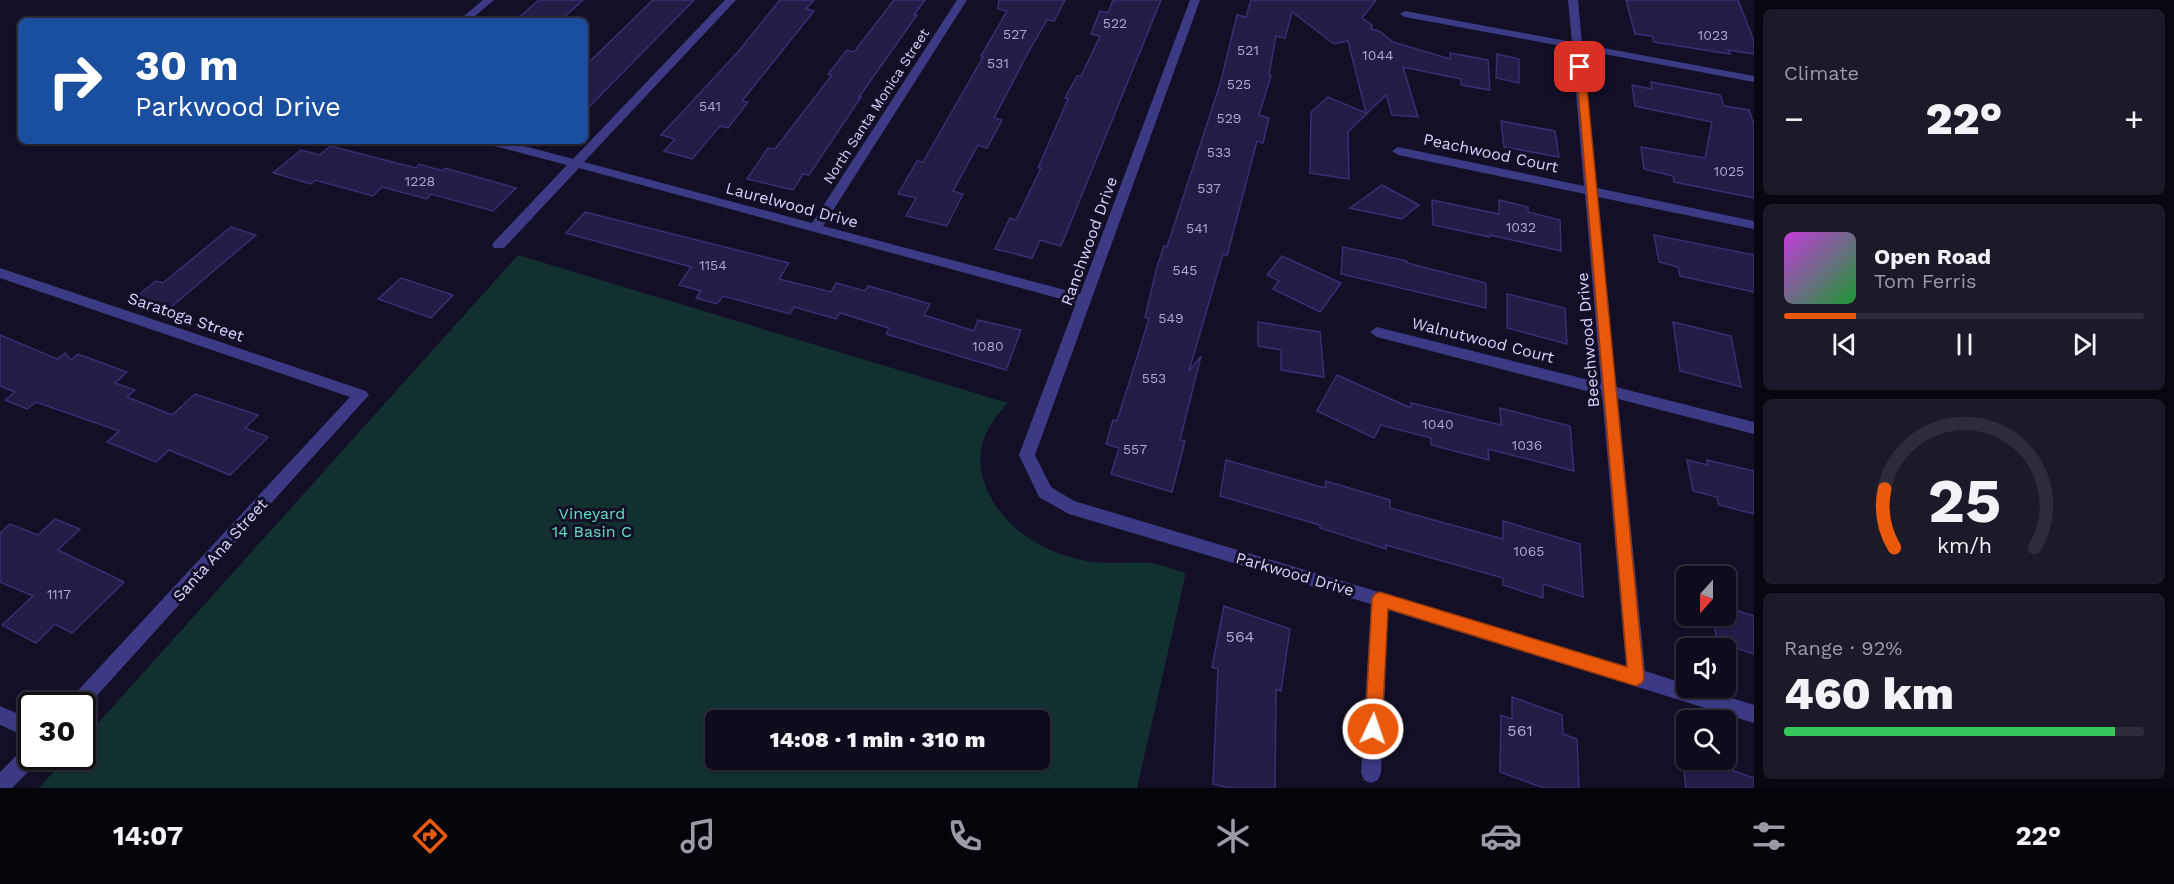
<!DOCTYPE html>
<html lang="en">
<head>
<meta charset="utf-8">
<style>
  body { margin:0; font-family:"Work Sans",sans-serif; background:#1c1929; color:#f1f3f6; height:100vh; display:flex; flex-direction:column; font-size:22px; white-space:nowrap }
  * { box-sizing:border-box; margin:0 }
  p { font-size:20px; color:#9b9ba3 }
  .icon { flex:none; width:33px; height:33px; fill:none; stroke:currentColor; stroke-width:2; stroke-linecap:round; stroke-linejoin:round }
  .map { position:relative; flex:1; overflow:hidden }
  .details { display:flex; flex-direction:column; gap:9px; padding:9px; background:#08060f; width:420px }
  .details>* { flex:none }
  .top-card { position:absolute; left:18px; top:18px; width:570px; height:126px; border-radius:9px; box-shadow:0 2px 4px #0004,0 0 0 2px #2e2b3b; background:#1a4fa0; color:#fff; overflow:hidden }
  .needle { width:39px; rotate:201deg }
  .buttons { position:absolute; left:1676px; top:566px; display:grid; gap:12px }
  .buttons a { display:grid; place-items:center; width:60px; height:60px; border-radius:9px; background:#0e0b1c; box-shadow:0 2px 4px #0004,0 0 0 2px #2e2b3b; font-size:30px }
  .speed { position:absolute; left:18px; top:692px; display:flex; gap:12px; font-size:30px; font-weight:700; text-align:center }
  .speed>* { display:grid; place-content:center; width:78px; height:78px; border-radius:50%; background:#0e0b1c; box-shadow:0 2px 4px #0004,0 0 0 2px #2e2b3b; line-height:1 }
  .speed .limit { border:3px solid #111; border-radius:9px; background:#fff; color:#111 }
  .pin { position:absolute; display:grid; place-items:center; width:51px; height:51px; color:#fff; margin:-26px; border-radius:12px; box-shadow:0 3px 9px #0006 }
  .me { position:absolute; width:66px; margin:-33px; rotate:3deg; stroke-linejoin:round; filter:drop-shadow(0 0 4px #0008) }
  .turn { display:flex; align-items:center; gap:21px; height:126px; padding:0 18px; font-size:27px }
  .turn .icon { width:78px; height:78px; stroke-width:2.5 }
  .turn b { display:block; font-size:42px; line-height:51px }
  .big { font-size:45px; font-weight:800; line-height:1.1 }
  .details .widget { flex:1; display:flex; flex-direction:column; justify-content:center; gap:9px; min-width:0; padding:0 21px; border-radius:9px; background:#1c1929 }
  .details .dial { align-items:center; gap:0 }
  .dial svg { height:156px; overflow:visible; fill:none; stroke:#2e2b3b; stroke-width:7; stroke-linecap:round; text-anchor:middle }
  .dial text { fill:#f1f3f6; stroke:none }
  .song { display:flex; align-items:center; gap:18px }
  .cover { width:72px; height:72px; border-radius:9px; background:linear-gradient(135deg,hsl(290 70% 55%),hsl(130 70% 35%)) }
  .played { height:6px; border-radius:3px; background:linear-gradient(90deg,#ea580c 20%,#2e2b3b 20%) }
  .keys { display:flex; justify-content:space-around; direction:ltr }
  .heat { display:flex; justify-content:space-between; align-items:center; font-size:33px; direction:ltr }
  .charge { height:9px; border-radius:4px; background:linear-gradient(90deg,#34c759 92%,#2e2b3b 0) }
  .trip { position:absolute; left:705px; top:710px; width:345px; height:60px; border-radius:9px; background:#0e0b1c; box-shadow:0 2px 4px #0004,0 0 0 2px #2e2b3b; font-weight:800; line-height:60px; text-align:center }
  .tabs { display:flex; height:96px; justify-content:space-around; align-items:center; background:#06040b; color:#9b9ba3 }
  .tabs .icon { width:42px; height:42px }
  .tabs .on { color:#ea580c }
  .tabs b { font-size:27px; color:#f1f3f6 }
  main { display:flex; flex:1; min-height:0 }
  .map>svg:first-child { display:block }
</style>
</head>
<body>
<main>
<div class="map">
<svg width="1754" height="788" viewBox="0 0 1754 788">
  <rect width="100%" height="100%" fill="#130f26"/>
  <path fill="#12302f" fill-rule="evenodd" d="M 518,255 L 1008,403 C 985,427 973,452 985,485 C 1000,526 1044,554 1087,561 C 1108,565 1130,561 1151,563 C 1163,565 1175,570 1186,573 L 1137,788 L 39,788 L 68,756 L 82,756 L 83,740 ZM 716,720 L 1040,720 L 1040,759 L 716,759 Z"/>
  <g fill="#241b47" stroke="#3b2d73" stroke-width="1.5">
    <polygon points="539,0 583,0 560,21 515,21"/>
    <polygon points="653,0 694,0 585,111 585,66"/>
    <polygon points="780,0 814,0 806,9 814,11 742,101 748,102 728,128 720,126 692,159 664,151 675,139 661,135 738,52"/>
    <polygon points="894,0 925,0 914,15 917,15 859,97 861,97 809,175 803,174 793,190 747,179 768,148 775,149 832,75 828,74 847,50 854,52"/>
    <polygon points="999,0 1065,0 1054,21 1047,20 1029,51 994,118 1002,120 987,148 978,145 953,191 963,194 947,226 906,216 916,198 898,194 917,161 923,162 983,57 981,56 1007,11 998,9"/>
    <polygon points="1113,0 1161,0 1061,246 1040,240 1032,258 995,249 1010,218 1016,220 1041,168 1038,168 1068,99 1065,98 1077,76 1081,76 1100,36 1091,34 1100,11 1108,13"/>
    <polygon points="1251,0 1376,0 1362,18 1372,25 1371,29 1379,31 1393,42 1450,59 1450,53 1488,60 1490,90 1461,85 1461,79 1403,67 1418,117 1392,115 1386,95 1348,132 1349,179 1310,173 1311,112 1328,97 1366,113 1348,41 1334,44 1292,12 1285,38 1276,36 1269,75 1271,76 1259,115 1269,118 1263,143 1257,141 1227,256 1223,254 1189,371 1201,356 1180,440 1185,441 1172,492 1111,474 1119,448 1106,444 1113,420 1117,421 1149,319 1145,317 1157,267 1164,246 1167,247 1221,81 1237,15 1246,17"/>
    <polygon points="1626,0 1738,0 1754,41 1754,54 1728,50 1730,54 1654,42 1652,36 1635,34"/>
    <polygon points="1497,54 1519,59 1519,83 1496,78"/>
    <polygon points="1651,82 1720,95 1724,106 1749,110 1754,125 1754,198 1674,182 1673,176 1644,169 1641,147 1705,158 1712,122 1635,106 1632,85 1652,89"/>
    <polygon points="1501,121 1555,131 1559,157 1504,147"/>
    <polygon points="330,146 416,168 419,164 443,171 445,168 516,188 493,211 431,194 427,199 382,187 373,196 315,180 311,184 273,173 301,150 320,155"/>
    <polygon points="1382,185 1419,205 1402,219 1350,208"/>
    <polygon points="1432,200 1499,214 1499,200 1528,207 1528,212 1560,220 1561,251 1490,235 1490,237 1433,225"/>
    <polygon points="585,212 789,263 779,279 831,292 836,283 865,291 868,286 930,304 924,315 974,331 978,320 1021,330 1006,370 886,334 889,328 840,313 836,319 794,307 790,314 723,296 717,304 696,298 701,291 679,285 691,267 566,233"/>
    <polygon points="231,227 256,235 164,313 131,301 156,281 163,283"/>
    <polygon points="1654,235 1754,255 1754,292 1680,276 1678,267 1659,262"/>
    <polygon points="1343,247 1407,261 1407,263 1486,283 1486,308 1341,274"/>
    <polygon points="1282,256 1341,283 1320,312 1273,289 1279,281 1267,275"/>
    <polygon points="401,278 453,295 431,318 378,299"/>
    <polygon points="1507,294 1565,308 1567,344 1507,328"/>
    <polygon points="1258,322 1320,332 1324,377 1281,370 1281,350 1258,346"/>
    <polygon points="1673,322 1731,336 1741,387 1680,371"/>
    <polygon points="0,335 57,359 65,353 71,360 78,354 127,372 115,383 135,390 127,397 172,415 195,394 258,415 245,428 268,437 230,475 169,450 156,462 107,442 119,431 36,402 27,409 5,400 15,392 0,386"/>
    <polygon points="1337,375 1411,408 1411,403 1501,425 1500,408 1570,426 1574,471 1488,449 1489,460 1431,445 1431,438 1381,425 1374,438 1317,411"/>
    <polygon points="1226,460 1325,488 1326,481 1390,500 1390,508 1503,539 1503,521 1580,544 1583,597 1543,584 1543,598 1503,585 1503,578 1386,545 1386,549 1320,528 1320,525 1220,496"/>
    <polygon points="1687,460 1708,465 1707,460 1754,471 1754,514 1719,505 1717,497 1693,491"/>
    <polygon points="55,519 80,529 58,550 124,582 72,633 55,624 36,643 2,625 33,596 0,582 0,533 10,524 38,535"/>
    <polygon points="1224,606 1290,629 1281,691 1276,689 1275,788 1229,788 1213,784 1218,669 1212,667"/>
    <polygon points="1725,607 1754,616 1754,654 1717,642 1713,615 1725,615"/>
    <polygon points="1512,697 1562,715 1563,734 1577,739 1579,788 1544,788 1500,772 1501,715 1512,719"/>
    <polygon points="1682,753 1686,755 1686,759 1699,759 1754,778 1754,788 1686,788"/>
  </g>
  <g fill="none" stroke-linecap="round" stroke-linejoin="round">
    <g fill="#3d3a85" fill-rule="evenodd">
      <polygon points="483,0 494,0 469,21 458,21"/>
      <polygon points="725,0 736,0 584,162 812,223 957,0 967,0 823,226 1080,294 1190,0 1200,0 1035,455 1051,487 1074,501 1626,666 1602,395 1377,337 1370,332 1377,327 1601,383 1585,194 1398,155 1392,151 1398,147 1584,186 1572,48 1405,17 1400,14 1405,11 1572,42 1568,0 1578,0 1582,44 1754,76 1754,82 1583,50 1597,188 1754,221 1754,229 1598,197 1616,387 1754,422 1754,434 1618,399 1645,671 1686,684 1686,687 1696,687 1754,705 1754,723 1388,610 1381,773 1378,780 1371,783 1364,780 1361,773 1371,604 1069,514 1039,497 1019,455 1076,303 579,168 504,248 494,248 492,245 494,242 567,165 487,144 485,141 505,141 573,159"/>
      <polygon points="0,268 366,391 369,395 82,712 82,705 69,705 71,698 350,397 0,278"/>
      <polygon points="0,706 32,720 32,739 0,725"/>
      <polygon points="32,744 32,756 41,756 39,761 12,788 0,788 0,772 25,747"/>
    </g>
  </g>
  <polygon fill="#ea580c" stroke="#983908" stroke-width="1.5" points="1576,65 1585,67 1644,678 1642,683 1636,686 1388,609 1382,729 1380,735 1373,738 1367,735 1365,729 1372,599 1375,594 1380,592 1627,667"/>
  <g text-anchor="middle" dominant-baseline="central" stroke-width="6" stroke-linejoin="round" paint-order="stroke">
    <g font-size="14" fill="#aca6d1">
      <text x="1115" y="23">522</text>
      <text x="1015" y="34">527</text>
      <text x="1713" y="35">1023</text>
      <text x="1248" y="50">521</text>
      <text x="1378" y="55">1044</text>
      <text x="998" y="63">531</text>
      <text x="1239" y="84">525</text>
      <text x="710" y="106">541</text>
      <text x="1229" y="118">529</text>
      <text x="1219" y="152">533</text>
      <text x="1729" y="171">1025</text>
      <text x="420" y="181">1228</text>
      <text x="1209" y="188">537</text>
      <text x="1521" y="227">1032</text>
      <text x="1197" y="228">541</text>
      <text x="713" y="265">1154</text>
      <text x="1185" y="270">545</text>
      <text x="1171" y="318">549</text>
      <text x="988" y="346">1080</text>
      <text x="1154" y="378">553</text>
      <text x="1438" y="424">1040</text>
      <text x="1527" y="445">1036</text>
      <text x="1135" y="449">557</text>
      <text x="1529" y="551">1065</text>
      <text x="59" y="594">1117</text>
    </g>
    <g font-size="14" fill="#d9d4ff" stroke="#130f26">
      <text transform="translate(876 106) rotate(-57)">North Santa Monica Street</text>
    </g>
    <g font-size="16" fill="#d9d4ff" stroke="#130f26">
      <text transform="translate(1491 153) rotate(12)">Peachwood Court</text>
      <text transform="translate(792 205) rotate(15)">Laurelwood Drive</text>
      <text transform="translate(1089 241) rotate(-70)">Ranchwood Drive</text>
      <text transform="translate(186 317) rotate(19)">Saratoga Street</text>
      <text transform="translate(1483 340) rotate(14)">Walnutwood Court</text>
      <text transform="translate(1588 340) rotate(-95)">Beechwood Drive</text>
      <text transform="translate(220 550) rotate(-48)">Santa Ana Street</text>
      <text transform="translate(1295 574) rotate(16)">Parkwood Drive</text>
    </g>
    <g font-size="16" fill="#5fe0c0" stroke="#130f26">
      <text x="592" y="513">Vineyard<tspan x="592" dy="18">14 Basin C</tspan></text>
    </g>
    <g font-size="16" fill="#aca6d1">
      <text x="1240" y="636">564</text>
      <text x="1520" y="730">561</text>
    </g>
  </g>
</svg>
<div class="buttons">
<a><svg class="needle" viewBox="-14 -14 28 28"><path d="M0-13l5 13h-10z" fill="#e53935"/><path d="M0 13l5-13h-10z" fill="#9b9ba3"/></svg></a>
<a><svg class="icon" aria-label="sound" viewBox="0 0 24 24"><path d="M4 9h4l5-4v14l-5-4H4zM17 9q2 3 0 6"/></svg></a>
<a><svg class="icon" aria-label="search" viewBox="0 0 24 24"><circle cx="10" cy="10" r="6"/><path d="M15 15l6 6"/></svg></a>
</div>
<div class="speed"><div class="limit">30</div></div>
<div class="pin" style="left:1580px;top:67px;background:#d93025"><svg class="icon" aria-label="arrive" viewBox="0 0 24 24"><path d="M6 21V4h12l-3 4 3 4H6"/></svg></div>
<svg class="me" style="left:1373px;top:729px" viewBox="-20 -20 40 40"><circle r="17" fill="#ea580c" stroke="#fff" stroke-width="3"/><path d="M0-11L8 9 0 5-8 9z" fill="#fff"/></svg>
<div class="trip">14:08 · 1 min · 310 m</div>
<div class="top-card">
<div class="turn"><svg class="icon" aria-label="right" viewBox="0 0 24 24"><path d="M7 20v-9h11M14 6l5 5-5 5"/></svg><div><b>30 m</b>Parkwood Drive</div></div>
</div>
</div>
<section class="details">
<div class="widget"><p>Climate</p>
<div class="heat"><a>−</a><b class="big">22°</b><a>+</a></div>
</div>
<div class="widget">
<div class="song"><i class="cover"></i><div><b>Open Road</b><p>Tom Ferris</p></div></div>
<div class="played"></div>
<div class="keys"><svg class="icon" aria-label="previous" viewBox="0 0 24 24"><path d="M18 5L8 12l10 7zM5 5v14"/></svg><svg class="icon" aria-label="pause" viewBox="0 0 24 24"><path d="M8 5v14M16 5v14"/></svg><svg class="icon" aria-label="next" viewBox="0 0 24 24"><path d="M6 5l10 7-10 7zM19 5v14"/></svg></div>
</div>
<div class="widget dial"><svg viewBox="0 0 100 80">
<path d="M14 69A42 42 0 1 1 86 69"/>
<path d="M14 69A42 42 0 0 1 9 39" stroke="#ea580c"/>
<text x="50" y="56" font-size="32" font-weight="700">25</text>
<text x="50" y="72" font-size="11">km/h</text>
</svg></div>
<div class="widget"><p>Range · 92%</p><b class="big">460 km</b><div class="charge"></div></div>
</section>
</main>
<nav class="tabs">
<b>14:07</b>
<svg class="icon on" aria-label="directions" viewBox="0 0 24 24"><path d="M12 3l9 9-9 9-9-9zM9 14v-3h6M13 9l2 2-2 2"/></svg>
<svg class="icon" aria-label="music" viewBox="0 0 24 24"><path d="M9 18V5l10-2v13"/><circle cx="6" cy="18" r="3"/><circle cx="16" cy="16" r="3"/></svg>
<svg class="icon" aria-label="phone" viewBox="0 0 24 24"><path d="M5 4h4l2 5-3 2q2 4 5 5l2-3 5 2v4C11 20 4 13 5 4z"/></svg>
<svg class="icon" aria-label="climate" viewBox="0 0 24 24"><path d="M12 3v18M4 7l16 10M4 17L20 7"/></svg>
<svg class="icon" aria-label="car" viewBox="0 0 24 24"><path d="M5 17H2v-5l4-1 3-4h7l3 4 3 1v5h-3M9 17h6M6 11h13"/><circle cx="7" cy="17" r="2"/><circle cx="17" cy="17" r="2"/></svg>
<svg class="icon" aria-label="filters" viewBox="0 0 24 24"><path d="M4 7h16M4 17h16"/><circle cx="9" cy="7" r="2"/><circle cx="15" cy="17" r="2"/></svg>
<b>22°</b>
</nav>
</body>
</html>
